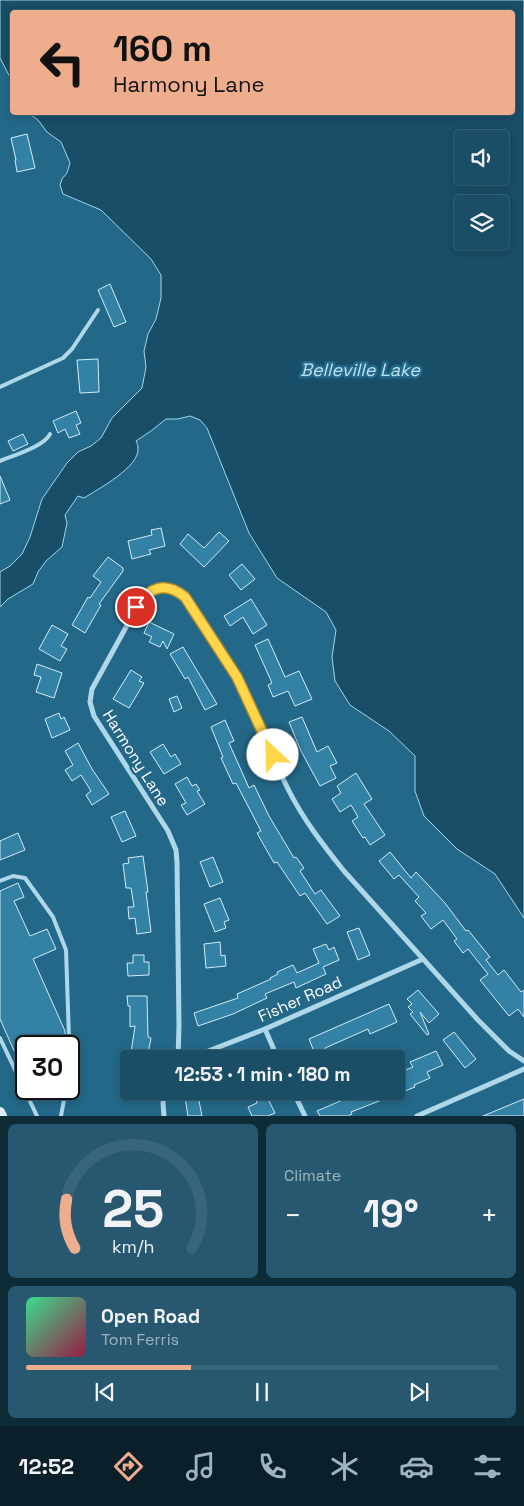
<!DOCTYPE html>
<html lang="en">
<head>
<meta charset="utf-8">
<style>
  body { margin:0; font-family:"Space Grotesk",sans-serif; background:#27586f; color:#f1f3f6; height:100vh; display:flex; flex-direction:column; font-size:19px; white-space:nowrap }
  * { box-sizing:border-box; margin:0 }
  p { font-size:16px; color:#9fb4bf }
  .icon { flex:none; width:28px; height:28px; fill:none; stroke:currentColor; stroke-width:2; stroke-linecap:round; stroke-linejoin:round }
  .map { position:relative; height:1116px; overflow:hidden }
  .sheet { display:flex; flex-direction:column; gap:8px; padding:8px; background:#0e2b38; flex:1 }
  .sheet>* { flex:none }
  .top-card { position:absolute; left:10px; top:10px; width:505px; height:105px; border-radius:5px; box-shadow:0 2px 8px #0003,0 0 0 1px #38657a; background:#eead8d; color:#111; overflow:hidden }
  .fabs { position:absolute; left:454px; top:130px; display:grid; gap:10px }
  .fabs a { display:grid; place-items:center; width:55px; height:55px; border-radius:5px; background:#1a4e66; box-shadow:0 2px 8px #0003,0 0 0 1px #38657a; font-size:25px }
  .speed { position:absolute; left:15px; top:1035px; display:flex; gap:10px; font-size:25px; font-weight:700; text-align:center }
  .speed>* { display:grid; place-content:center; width:65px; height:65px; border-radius:50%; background:#1a4e66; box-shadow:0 2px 8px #0003,0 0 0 1px #38657a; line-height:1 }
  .speed .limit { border:2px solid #111; border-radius:8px; background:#fff; color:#111 }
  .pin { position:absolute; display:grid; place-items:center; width:42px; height:42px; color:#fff; margin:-21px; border:2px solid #fff; border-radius:50%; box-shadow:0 1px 5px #0007 }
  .me { position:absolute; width:55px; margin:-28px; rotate:336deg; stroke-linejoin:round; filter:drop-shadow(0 0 4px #0008) }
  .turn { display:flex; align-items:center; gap:18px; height:105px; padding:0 20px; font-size:22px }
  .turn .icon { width:65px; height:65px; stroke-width:2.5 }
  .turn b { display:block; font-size:35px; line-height:42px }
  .big { font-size:38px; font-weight:700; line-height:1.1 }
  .sheet .tile { flex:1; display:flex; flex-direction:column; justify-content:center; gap:8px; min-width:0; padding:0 18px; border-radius:8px; background:#27586f }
  .sheet .dial { align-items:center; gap:0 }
  .dial svg { height:130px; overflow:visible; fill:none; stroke:#38657a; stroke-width:7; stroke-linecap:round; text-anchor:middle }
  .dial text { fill:#f1f3f6; stroke:none }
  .song { display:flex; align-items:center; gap:15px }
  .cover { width:60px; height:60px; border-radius:8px; background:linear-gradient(135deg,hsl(150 70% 55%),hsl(340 70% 35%)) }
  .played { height:5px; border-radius:2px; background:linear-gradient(90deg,#eead8d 35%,#38657a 35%) }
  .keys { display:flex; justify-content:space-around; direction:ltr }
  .heat { display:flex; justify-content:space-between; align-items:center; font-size:28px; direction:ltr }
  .sheet .tiles { flex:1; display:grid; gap:8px; grid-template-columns:1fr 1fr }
  .tile:last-child { grid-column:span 2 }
  .trip { position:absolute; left:120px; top:1050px; width:285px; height:50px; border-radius:5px; background:#1a4e66; box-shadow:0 2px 8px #0003,0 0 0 1px #38657a; font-weight:700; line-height:50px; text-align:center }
  .dock { display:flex; height:80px; justify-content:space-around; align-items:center; background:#0a1f29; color:#9fb4bf }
  .dock .icon { width:35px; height:35px }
  .dock .current { color:#eead8d }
  .dock b { font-size:22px; color:#f1f3f6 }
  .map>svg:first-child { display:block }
</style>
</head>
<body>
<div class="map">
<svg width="524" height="1116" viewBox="0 0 524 1116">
  <rect width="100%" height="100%" fill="#236888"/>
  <path fill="#184e67" stroke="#a2d6ea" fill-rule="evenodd" d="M 0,0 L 524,0 L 524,918 L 495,874 L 457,849 L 424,816 L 415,791 L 415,756 L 389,731 L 350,705 L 335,681 L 332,657 L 336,630 L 326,612 L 277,578 L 249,533 L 207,428 L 200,420 L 190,416 L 178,419 L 166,419 L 151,431 L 136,441 C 137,443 138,445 138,448 C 140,467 98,489 84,498 L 78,496 L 65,515 L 67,523 L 62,547 L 46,561 L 38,572 L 33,584 L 8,599 L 0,607 L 0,572 L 10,566 L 22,554 L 30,537 L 42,499 L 67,463 L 78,452 L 91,446 L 101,438 L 112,418 L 142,388 L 146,367 L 144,351 L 148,334 L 156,319 L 161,298 L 161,275 L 151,259 L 101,210 L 63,194 L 60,185 L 62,179 L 67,173 L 70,163 L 61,142 L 47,132 L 38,120 L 31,115 L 30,113 L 512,112 L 512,12 L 12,12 L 12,81 L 0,58 ZM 462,139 L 500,139 L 500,176 L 462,176 ZM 462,204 L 500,204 L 500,241 L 462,241 Z"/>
  <g fill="#3382a5" stroke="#d2ecf7">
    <polygon points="27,134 35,168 17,172 15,160 16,160 11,138"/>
    <polygon points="110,284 126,322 114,327 98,290"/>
    <polygon points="98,359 99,392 80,393 77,360"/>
    <polygon points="76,411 81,423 76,425 80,434 69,438 65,429 58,433 53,421"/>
    <polygon points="23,434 28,444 13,451 8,441"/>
    <polygon points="0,476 10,500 0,504"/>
    <polygon points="161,528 165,546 149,550 151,554 132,559 128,541 152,535 151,530"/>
    <polygon points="219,532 229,541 204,567 180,544 188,534 204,548"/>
    <polygon points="108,557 123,568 123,571 99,604 101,605 85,633 72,625 88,597 90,598 101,582 93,576"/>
    <polygon points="242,564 255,579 241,590 229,575"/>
    <polygon points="251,599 267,625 253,634 243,617 230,626 224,616"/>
    <polygon points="149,622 174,634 167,649 163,641 160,647 149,642 152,637 144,633"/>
    <polygon points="52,625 68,634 61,646 67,649 60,661 39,649"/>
    <polygon points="268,639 285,677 299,671 312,699 295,706 288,691 273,697 268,685 272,683 255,645"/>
    <polygon points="183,647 217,704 205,710 188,677 185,679 170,654"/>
    <polygon points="37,664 62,673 54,698 36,692 41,677 34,675"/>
    <polygon points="131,670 142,677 139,681 144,683 129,708 113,699"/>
    <polygon points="177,696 182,708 174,712 169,699"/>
    <polygon points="59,713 61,719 64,717 70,730 52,738 45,719"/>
    <polygon points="302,717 317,752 328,746 337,763 330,766 336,778 320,786 301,751 289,722"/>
    <polygon points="225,720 234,741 229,743 249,788 254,785 269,816 294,858 296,857 304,868 300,871 315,894 321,890 340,916 327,924 305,893 300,896 277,862 274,863 257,833 261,831 236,783 233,784 221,758 223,757 211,727"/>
    <polygon points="78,743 92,769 109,794 92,805 86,795 91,791 81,775 72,781 65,770 73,765 65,751"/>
    <polygon points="163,744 171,757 175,754 181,764 164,774 150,752"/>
    <polygon points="356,773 372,799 364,804 385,835 370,845 365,837 363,838 352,821 358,817 351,805 340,812 332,799 341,793 337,786"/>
    <polygon points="187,777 192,786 196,784 200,790 197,791 205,804 187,815 181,805 186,803 175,784"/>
    <polygon points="125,811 136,836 122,842 111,817"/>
    <polygon points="18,833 25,850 0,860 0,841"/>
    <polygon points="390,852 411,878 416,872 445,903 466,931 468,930 490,957 486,960 498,975 504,970 521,992 524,990 524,1017 518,1009 509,1016 480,980 488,974 468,949 463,953 454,941 457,939 443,920 431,929 421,916 426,913 415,901 419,897 399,875 394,879 379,861"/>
    <polygon points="143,856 148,892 146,892 151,932 137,934 135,918 129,919 128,907 134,907 131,888 126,888 123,864 129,863 128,858"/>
    <polygon points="213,857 223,882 210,887 200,862"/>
    <polygon points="18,883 24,897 14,901 30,936 47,929 56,949 33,959 65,1031 65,1037 45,1046 26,1046 26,1078 0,1019 0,891"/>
    <polygon points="220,898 229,920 224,922 226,928 215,932 204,904"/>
    <polygon points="359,928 370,955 358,960 347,932"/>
    <polygon points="220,942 221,956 225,955 226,966 206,968 204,944"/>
    <polygon points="326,944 329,950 334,947 339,960 323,967 326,974 296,988 294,982 265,994 267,998 233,1014 198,1026 194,1013 238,998 237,994 271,979 270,978 278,974 277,972 293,965 297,973 319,963 313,949"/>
    <polygon points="133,955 144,955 144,962 149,962 149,975 128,976 127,963 133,963"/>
    <polygon points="418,990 439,1014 429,1023 420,1012 429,1034 427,1035 410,1014 413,1012 408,1007 412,1004 407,999"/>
    <polygon points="127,996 147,996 148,1037 151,1038 148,1053 144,1052 142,1059 130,1059 135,1026 130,1027 130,1006 128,1006"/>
    <polygon points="389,1004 397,1022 370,1034 368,1029 325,1048 330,1059 310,1059 307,1052 313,1049 309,1039"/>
    <polygon points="454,1032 476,1059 465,1068 443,1040"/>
    <polygon points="436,1051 443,1065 427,1072 430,1078 414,1085 415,1087 351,1112 352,1114 348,1116 320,1116 317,1111 345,1099 346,1101 368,1091 396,1091 396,1074 413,1067 410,1062"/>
    <polygon points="31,1089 57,1089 35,1098"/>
    <polygon points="184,1091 197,1091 202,1116 188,1116"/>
    <polygon points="265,1093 275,1113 268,1116 252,1116 248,1107 257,1103 255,1097"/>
    <polygon points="524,1099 524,1116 483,1116"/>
  </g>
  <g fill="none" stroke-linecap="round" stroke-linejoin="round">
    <g stroke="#aed8e9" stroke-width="4">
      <polyline points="0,387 63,358 72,349 98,310"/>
      <path d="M 0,461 C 12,456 45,446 50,434"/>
      <polyline points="0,881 13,876 25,878 53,917 66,950 70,1068 69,1076"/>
      <polyline points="0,1038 37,1116"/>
      <polyline points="61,1116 66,1089"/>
    </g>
    <g stroke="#aed8e9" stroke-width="5">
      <polyline points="265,1029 278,1059"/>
      <path d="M 178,1059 L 179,1026 L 177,862 L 176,850 L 168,831 L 94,716 L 90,702 L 92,689 L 141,600 C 149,589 165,583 178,591 C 189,598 196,613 203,624 C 215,642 227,660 238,679 C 257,714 270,753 288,789 C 303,819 323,845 344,871 L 478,1020 L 509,1051 L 524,1061"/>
      <polyline points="186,1059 193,1057 265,1029 423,959"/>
      <polyline points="293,1091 305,1116"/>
      <polyline points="164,1116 163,1103 165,1091"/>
      <polyline points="417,1116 524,1069"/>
    </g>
    <polyline stroke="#d9eef8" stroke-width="10" points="0,1112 2,1116"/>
  </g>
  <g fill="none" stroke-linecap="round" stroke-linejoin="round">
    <defs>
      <path id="route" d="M 136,607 C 149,587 165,581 185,597 L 237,677 L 273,755"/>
    </defs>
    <use href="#route" stroke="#a68a30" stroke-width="12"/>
    <use href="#route" stroke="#ffd54a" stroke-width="9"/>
  </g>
  <g text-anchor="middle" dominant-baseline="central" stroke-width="5" stroke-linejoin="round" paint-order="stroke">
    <g font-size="16" fill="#fff" stroke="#236888">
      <text transform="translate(136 758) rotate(58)">Harmony Lane</text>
      <text transform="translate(300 999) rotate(-24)">Fisher Road</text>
    </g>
    <g font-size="18" font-style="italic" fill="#bae1f1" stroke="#236888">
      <text x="360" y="369">Belleville Lake</text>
    </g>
  </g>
</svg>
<div class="fabs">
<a><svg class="icon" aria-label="sound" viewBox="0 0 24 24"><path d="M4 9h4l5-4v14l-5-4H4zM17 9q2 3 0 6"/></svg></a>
<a><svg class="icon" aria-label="layers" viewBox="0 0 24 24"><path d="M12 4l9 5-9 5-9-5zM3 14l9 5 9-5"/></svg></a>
</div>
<div class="speed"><div class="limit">30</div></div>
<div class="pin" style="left:136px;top:607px;background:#d93025"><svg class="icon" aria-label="arrive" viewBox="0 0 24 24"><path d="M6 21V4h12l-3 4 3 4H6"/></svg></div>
<svg class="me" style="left:273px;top:755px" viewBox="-20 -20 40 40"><circle r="19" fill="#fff"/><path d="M0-13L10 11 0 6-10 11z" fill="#ffd54a"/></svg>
<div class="trip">12:53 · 1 min · 180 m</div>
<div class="top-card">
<div class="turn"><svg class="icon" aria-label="left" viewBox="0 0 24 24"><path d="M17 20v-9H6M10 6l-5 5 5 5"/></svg><div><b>160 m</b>Harmony Lane</div></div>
</div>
</div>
<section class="sheet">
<div class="tiles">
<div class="tile dial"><svg viewBox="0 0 100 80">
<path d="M14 69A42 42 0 1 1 86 69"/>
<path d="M14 69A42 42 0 0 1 9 39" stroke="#eead8d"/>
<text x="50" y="56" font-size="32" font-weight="700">25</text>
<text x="50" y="72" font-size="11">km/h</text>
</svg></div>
<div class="tile"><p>Climate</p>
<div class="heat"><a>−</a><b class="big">19°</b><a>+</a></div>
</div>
<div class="tile">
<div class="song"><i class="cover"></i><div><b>Open Road</b><p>Tom Ferris</p></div></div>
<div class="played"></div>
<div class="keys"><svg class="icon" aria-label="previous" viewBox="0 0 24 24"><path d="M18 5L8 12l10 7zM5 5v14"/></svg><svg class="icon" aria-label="pause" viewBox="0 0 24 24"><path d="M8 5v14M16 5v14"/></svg><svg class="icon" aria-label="next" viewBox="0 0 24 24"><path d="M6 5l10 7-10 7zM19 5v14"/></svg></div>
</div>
</div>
</section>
<nav class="dock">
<b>12:52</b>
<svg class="icon current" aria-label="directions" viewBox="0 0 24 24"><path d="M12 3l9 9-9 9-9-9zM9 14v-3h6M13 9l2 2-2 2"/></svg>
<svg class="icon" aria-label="music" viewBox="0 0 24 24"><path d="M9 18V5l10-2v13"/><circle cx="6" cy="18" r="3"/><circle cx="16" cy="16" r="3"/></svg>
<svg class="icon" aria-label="phone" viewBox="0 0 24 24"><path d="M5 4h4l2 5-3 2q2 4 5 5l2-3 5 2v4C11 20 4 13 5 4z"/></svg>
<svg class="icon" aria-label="climate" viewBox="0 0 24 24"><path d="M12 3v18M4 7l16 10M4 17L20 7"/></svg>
<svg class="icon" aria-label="car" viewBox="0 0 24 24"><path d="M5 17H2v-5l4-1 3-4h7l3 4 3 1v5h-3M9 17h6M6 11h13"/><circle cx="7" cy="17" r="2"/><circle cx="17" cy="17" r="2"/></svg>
<svg class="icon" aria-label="filters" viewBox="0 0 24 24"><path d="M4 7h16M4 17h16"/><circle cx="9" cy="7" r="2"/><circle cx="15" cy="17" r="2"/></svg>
</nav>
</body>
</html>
